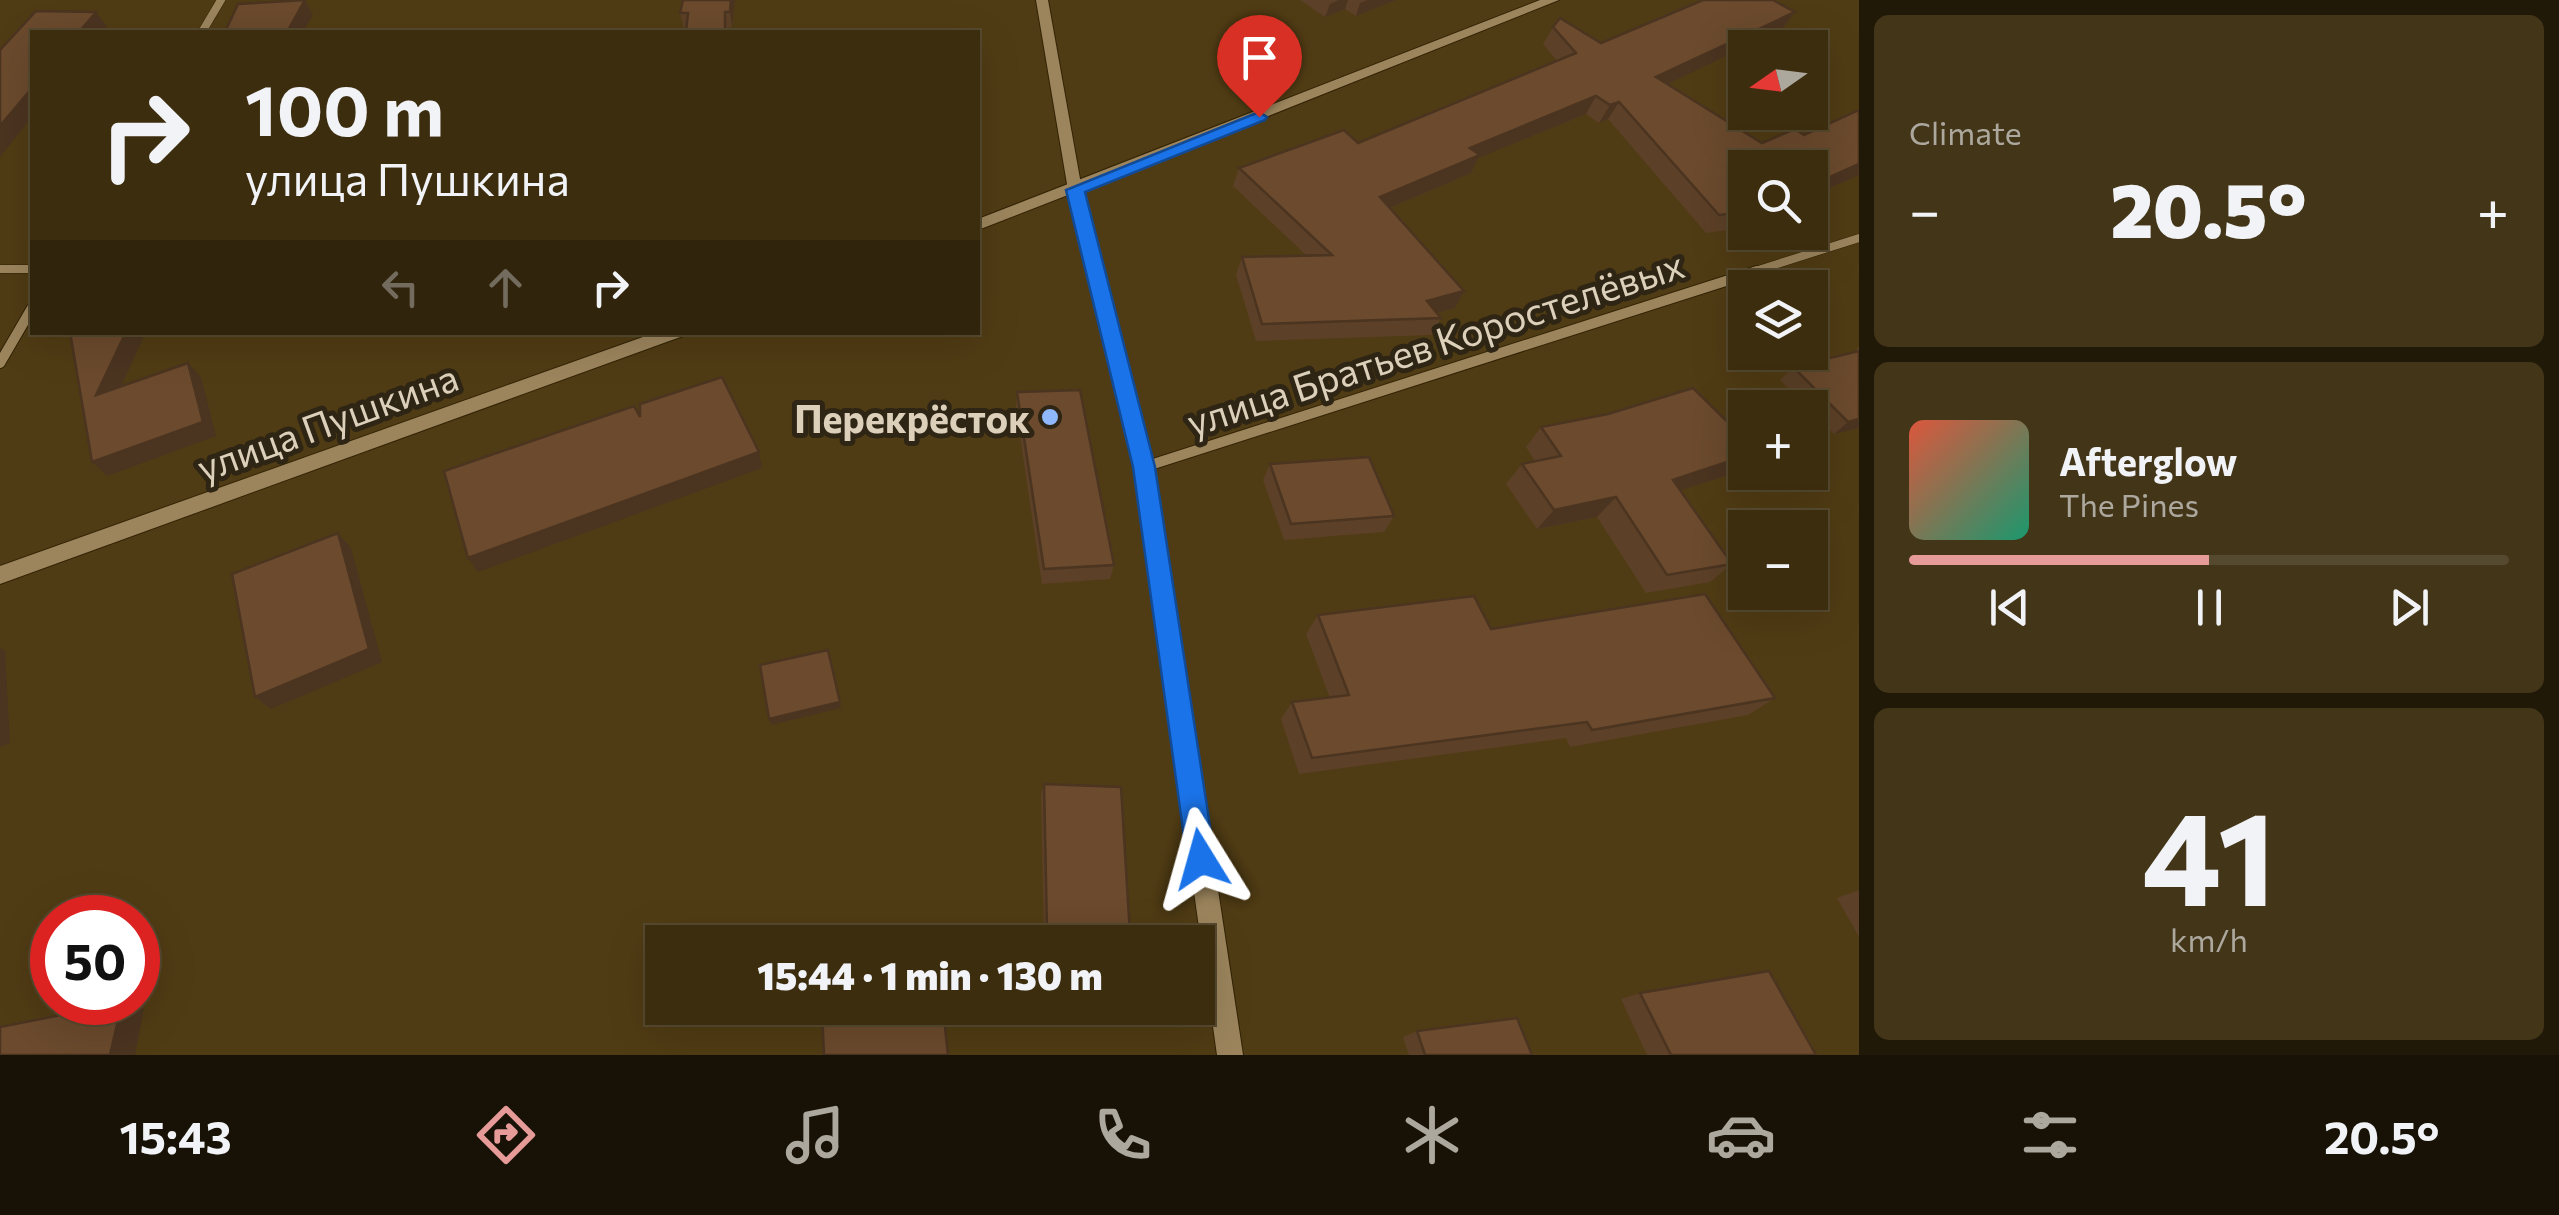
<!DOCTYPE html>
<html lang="en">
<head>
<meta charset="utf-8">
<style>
  body { margin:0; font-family:Commissioner,sans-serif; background:#433518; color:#f1f3f6; height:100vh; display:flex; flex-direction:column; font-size:38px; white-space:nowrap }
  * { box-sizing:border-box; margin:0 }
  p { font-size:32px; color:#aca89e }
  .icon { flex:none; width:55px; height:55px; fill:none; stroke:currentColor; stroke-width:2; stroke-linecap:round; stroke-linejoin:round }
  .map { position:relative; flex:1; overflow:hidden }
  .side { display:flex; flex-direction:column; gap:15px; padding:15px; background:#211908; width:700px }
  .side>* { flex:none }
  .top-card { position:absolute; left:30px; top:30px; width:950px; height:305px; border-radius:0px; box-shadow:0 10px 40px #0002,0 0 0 2px #55492f; background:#3c2d0f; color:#f1f3f6; overflow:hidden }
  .needle { width:65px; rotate:256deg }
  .tools { position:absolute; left:1728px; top:30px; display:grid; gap:20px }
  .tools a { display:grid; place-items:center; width:100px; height:100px; border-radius:0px; background:#3c2d0f; box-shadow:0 10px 40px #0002,0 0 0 2px #55492f; font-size:50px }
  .speed { position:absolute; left:30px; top:895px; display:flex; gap:20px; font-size:50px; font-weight:700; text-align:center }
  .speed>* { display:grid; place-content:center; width:130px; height:130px; border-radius:50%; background:#3c2d0f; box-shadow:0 10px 40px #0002,0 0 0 2px #55492f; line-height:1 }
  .speed .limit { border:15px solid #d22; background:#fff; color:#111 }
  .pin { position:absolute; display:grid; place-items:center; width:85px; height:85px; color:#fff; margin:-102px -42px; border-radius:50% 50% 50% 0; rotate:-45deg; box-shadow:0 0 10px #0007 }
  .pin .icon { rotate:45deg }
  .me { position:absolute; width:110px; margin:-55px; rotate:352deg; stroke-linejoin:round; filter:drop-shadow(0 0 8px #0008) }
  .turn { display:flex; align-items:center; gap:35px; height:210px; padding:0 50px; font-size:45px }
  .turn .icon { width:130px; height:130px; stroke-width:2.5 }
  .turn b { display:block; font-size:70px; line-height:85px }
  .lanes { display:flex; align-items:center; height:95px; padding:0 50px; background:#0003; justify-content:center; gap:50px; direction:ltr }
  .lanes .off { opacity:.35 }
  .big { font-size:75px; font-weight:800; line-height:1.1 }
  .side .card { flex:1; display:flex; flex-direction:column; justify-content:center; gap:15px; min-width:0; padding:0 35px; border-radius:15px; background:#433518 }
  .side .dial { align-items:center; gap:0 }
  .dial b { font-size:130px; line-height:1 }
  .song { display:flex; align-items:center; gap:30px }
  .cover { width:120px; height:120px; border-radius:15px; background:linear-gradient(135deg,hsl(10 70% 55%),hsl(160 70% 35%)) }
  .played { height:10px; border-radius:5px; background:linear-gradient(90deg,#e69b98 50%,#55492f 50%) }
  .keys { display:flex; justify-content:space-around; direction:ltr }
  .heat { display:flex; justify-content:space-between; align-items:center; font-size:55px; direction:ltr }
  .trip { position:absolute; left:645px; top:925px; width:570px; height:100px; border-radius:0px; background:#3c2d0f; box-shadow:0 10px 40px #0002,0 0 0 2px #55492f; font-weight:800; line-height:100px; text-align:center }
  .tab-bar { display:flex; height:160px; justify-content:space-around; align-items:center; background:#181206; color:#aca89e }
  .tab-bar .icon { width:70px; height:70px }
  .tab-bar .on { color:#e69b98 }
  .tab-bar b { font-size:45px; color:#f1f3f6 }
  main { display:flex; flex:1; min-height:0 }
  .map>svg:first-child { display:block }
</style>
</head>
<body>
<main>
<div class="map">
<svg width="1859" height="1055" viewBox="0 0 1859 1055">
  <rect width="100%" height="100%" fill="#503c14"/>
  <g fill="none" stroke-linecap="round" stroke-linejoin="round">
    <defs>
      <g id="minor-far1">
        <polyline points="202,32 221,0"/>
        <polyline points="0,269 32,269"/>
        <polyline points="1749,273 1859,238"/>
      </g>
      <g id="minor">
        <polyline points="0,363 32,308"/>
        <polyline points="1144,467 1757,271"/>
      </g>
      <polygon id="tertiary" points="1036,0 1048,0 1082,190 1075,194 1068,190"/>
      <g id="secondary">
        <polygon points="1540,0 1559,0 1083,190 1154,467 1243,1055 1217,1055 1134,467 1068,195 978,230 978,219"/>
        <polygon points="657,332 685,332 683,336 0,584 0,566"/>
      </g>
    </defs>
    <use href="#minor-far1" stroke="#322305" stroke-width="9"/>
    <use href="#minor" stroke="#322305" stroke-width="12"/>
    <use href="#tertiary" stroke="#322305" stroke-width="2"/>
    <use href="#secondary" stroke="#322305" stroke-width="2"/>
    <use href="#minor-far1" stroke="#9c855d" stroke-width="8"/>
    <use href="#minor" stroke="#9c855d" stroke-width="10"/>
    <use href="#tertiary" fill="#9c855d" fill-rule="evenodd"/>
    <use href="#secondary" fill="#9c855d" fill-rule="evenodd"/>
  </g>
  <g fill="#5c4027">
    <polygon points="683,0 735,0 732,27 727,28 727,32 686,32 687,29 684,29 680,13"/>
    <polygon points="1300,0 1396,0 1356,16 1345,9 1325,17"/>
    <polygon points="1795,12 1782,29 1667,84 1762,143 1804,135 1859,110 1859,175 1810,197 1745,168 1745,225 1735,229 1706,233 1608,119 1599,123 1586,114 1478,158 1471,173 1390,208 1455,308 1437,313 1441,318 1432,335 1256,341 1236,275 1242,257 1307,256 1233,186 1239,168 1358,143 1557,61 1543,44 1553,27 1601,43"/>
    <polygon points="1859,347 1859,428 1834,434 1810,410 1810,408 1807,408 1780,380 1793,367 1854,352"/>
    <polygon points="1017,392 1114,565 1110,579 1042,584 1016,409"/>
    <polygon points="1541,427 1745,439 1745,464 1737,472 1681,490 1732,564 1710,582 1646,593 1597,517 1537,529 1506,484 1522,464 1535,461 1526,447"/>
    <polygon points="1270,464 1394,516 1384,532 1284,540 1263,480"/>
    <polygon points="1318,615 1491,629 1775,698 1748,715 1570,747 1566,738 1299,774 1281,719 1292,702 1330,698 1306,634"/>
    <polygon points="1044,784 1130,934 1124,942 1044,938 1041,795"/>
    <polygon points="1859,890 1859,937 1837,898"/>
    <polygon points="1640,993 1816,1055 1647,1055 1621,999"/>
    <polygon points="1417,1031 1532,1055 1409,1055 1403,1037"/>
  </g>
  <g fill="#4b3420">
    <polygon points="305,0 313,15 303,32 287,32"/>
    <polygon points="731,0 735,0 732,27 730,12"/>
    <polygon points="1339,0 1348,0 1345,9 1325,17 1330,4"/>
    <polygon points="1368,0 1396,0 1356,16 1360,3"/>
    <polygon points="96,12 107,27 102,32 79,32"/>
    <polygon points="1795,12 1782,29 1645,95 1656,77"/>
    <polygon points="32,88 32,117 0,157 0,126"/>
    <polygon points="1596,96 1586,114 1478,158 1471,173 1373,215 1380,197 1470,148"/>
    <polygon points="1619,102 1608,119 1599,123 1610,105"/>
    <polygon points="1859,164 1859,175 1810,197 1810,186"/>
    <polygon points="1745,217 1745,225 1735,229"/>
    <polygon points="1464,291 1455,308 1418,318 1427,301"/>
    <polygon points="126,332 146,332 110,410 96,395"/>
    <polygon points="188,363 201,377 216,436 107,476 92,462"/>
    <polygon points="1859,419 1859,428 1834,434 1848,422"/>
    <polygon points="759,452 762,468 478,572 468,558"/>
    <polygon points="1745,456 1745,464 1737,472 1654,499 1673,480"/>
    <polygon points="1616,497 1597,517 1537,529 1554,510"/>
    <polygon points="338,533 351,548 382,662 271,709 255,697"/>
    <polygon points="0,648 5,651 10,743 0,747"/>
    <polygon points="840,702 841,708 771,725 769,719"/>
    <polygon points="122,1003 144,1009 135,1055 110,1055"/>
  </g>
  <g fill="#6b4a2d" stroke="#4b3420" stroke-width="2.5">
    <polygon points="305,0 287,32 225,32 238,4"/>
    <polygon points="683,0 731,0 730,12 725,12 725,32 686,32 688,13 680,13"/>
    <polygon points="1703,0 1773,0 1795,12 1656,77 1762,143 1795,129 1804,135 1859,110 1859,164 1810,186 1810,168 1745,168 1745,212 1719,215 1619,102 1610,105 1596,96 1470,148 1480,155 1380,197 1464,291 1427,301 1441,318 1262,324 1242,257 1332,255 1239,168 1344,130 1358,143 1576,53 1553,27 1560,18 1601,43"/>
    <polygon points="36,11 96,12 79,32 32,32 32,88 0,126 0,50"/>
    <polygon points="70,332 126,332 96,395 188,363 203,422 92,462"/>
    <polygon points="1859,351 1859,419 1848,422 1793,367"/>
    <polygon points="722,377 759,452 468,558 444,471 634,406 640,417 640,404"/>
    <polygon points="1693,388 1745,439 1745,456 1673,480 1732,564 1667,575 1616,497 1554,510 1522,464 1561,456 1541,427 1608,414"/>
    <polygon points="1080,390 1114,565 1044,569 1017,392"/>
    <polygon points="1369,457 1394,516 1291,524 1270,464"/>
    <polygon points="338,533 369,649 255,697 232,574"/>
    <polygon points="1705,594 1775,698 1592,730 1587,722 1312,758 1292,702 1349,695 1318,615 1474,596 1491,629"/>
    <polygon points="828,650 840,702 769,719 760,665"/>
    <polygon points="1044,784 1121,787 1130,934 1047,930"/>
    <polygon points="1769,971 1816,1055 1671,1055 1640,993"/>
    <polygon points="122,1003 110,1055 0,1055 0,1027"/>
    <polygon points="853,1008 943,1008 948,1055 824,1055 822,1011"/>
    <polygon points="1517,1018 1532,1055 1425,1055 1417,1031"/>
  </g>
  <polygon fill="#1a73e8" stroke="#114b97" stroke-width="2.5" points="1259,112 1267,117 1265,120 1085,192 1155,467 1215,859 1211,869 1201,873 1191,869 1187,859 1133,467 1066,190"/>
  <circle fill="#90b8fd" stroke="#2e2514" stroke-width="4" cx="1050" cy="417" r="10"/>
  <g text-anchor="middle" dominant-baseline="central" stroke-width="10" stroke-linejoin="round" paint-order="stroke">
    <g font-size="38" fill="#dcd0bb" stroke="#2e2514">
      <text transform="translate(1435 342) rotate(-18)">улица Братьев Коростелёвых</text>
      <text transform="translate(327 421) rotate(-20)">улица Пушкина</text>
    </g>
    <g font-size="38" font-weight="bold" fill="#dcd0bb" stroke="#2e2514" text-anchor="end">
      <text x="1030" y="417">Перекрёсток</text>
    </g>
  </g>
</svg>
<div class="tools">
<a><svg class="needle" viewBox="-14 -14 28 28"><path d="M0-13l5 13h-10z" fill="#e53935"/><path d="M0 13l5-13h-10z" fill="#aca89e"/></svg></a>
<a><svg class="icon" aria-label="search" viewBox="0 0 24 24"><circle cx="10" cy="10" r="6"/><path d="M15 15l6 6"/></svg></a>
<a><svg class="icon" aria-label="layers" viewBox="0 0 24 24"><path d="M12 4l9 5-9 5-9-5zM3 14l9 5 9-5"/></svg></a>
<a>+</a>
<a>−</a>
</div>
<div class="speed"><div class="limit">50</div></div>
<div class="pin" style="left:1259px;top:117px;background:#d93025"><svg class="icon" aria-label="arrive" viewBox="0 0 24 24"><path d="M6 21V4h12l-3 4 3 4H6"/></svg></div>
<svg class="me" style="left:1201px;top:859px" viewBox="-20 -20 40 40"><path d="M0-17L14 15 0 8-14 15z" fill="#1a73e8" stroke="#fff" stroke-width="4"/></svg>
<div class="trip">15:44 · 1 min · 130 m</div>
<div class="top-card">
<div class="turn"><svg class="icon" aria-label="right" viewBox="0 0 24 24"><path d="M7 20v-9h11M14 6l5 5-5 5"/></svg><div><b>100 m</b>улица Пушкина</div></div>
<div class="lanes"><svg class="icon off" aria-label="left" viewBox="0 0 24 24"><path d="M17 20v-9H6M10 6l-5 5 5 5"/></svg><svg class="icon off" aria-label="ahead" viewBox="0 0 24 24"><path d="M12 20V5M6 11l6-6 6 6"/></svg><svg class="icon" aria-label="right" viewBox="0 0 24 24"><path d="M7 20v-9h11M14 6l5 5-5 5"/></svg></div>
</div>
</div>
<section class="side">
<div class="card"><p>Climate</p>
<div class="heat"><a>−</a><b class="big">20.5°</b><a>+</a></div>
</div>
<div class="card">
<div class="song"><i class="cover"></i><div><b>Afterglow</b><p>The Pines</p></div></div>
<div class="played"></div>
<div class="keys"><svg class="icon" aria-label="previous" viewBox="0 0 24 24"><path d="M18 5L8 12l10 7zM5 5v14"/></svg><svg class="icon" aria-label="pause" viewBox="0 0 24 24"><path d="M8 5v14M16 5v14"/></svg><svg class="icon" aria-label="next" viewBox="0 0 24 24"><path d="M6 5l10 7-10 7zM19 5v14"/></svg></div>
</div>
<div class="card dial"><b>41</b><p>km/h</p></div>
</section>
</main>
<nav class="tab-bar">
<b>15:43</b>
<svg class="icon on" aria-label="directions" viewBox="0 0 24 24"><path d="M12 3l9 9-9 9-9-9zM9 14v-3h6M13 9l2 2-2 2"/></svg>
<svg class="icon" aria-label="music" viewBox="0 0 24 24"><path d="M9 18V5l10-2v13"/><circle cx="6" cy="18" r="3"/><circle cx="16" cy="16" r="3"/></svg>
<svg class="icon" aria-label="phone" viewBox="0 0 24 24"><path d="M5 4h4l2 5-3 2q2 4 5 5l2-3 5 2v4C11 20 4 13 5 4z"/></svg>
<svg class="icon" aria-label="climate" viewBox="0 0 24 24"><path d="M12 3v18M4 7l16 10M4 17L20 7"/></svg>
<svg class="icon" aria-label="car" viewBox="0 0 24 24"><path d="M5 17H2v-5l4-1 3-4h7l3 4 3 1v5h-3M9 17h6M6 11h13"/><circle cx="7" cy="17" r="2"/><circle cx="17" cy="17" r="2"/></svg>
<svg class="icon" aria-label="filters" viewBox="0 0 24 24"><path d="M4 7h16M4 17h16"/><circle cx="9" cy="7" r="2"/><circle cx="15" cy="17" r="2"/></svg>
<b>20.5°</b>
</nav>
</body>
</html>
